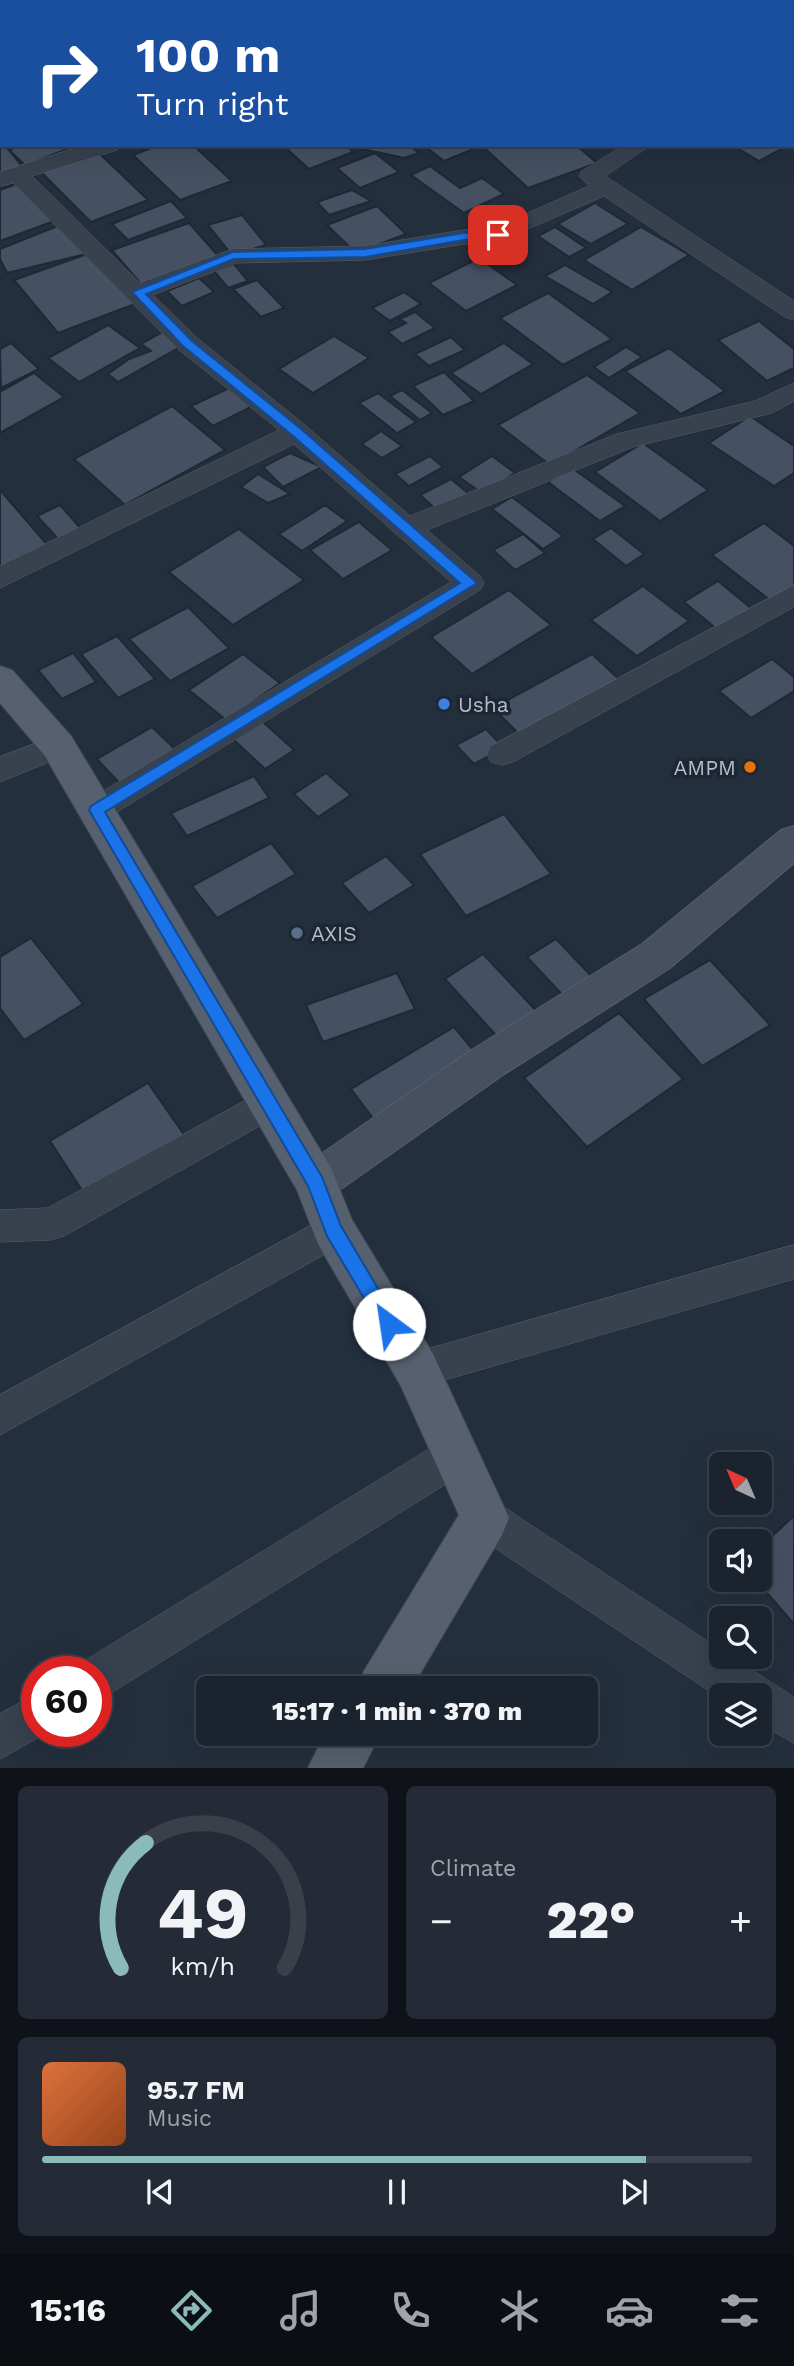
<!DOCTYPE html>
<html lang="en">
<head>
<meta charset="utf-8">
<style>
  body { margin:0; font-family:"Work Sans",sans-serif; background:#242b36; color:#f1f3f6; height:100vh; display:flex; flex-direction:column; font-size:26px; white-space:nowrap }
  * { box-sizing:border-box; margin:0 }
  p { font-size:23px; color:#a0a4aa }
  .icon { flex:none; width:38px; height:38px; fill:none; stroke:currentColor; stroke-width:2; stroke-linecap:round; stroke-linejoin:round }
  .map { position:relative; height:1768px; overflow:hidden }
  .panel { display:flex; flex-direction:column; gap:18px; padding:18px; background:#0f1319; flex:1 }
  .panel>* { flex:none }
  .top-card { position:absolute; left:0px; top:0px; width:794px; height:147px; box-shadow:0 7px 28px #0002,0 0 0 2px #39404a; background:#1a4fa0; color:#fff; overflow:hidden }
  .needle { width:46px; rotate:316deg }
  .controls { position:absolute; left:709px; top:1452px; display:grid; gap:14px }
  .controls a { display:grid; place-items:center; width:63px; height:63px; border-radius:10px; background:#1b232e; box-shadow:0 7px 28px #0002,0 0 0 2px #39404a; font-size:35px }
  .speed { position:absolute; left:21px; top:1656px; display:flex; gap:14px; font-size:35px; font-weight:700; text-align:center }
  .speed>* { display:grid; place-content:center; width:91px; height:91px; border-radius:50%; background:#1b232e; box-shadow:0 7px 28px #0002,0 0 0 2px #39404a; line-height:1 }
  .speed .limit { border:10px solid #d22; background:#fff; color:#111 }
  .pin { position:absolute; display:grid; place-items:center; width:60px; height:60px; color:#fff; margin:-30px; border-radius:14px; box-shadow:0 4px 10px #0006 }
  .me { position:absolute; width:77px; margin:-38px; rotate:329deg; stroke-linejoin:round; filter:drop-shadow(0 0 5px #0008) }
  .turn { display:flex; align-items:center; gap:24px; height:147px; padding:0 21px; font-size:32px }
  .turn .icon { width:91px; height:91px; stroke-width:2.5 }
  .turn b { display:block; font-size:49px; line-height:60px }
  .big { font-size:52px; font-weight:800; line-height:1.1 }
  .panel .tile { flex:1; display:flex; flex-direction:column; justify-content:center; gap:10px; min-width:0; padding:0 24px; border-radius:10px; background:#242b36 }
  .panel .dial { align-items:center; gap:0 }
  .dial svg { height:182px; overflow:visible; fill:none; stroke:#39404a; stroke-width:7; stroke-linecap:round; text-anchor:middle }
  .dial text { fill:#f1f3f6; stroke:none }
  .song { display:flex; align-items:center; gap:21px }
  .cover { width:84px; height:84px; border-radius:10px; background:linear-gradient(135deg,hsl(20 70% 55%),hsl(20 70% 35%)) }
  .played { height:7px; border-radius:4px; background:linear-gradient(90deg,#8bbbb9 85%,#39404a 85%) }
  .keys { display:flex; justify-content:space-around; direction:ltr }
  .heat { display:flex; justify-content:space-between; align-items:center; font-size:38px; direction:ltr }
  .panel .tiles { flex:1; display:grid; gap:18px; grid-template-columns:1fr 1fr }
  .tile:last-child { grid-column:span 2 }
  .trip { position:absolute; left:196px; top:1676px; width:402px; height:70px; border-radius:10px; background:#1b232e; box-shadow:0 7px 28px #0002,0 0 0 2px #39404a; font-weight:800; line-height:70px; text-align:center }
  .dock { display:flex; height:112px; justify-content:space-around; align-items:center; background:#0b0e12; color:#a0a4aa }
  .dock .icon { width:49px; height:49px }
  .dock .active { color:#8bbbb9 }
  .dock b { font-size:32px; color:#f1f3f6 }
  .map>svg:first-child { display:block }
</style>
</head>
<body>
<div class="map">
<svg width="794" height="1768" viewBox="0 0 794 1768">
  <rect width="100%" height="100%" fill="#242f3e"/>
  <g fill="#455162" stroke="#1f2835" stroke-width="2">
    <polygon points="0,139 2,145 5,145 24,169 0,176"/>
    <polygon points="21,145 66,145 70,148 25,165 9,150"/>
    <polygon points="159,145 193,145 232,181 180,200 133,155"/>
    <polygon points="298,145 346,145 353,152 309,169 287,149"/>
    <polygon points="366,145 409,145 419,153 404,158 358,148"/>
    <polygon points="423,145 480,145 481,146 444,161"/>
    <polygon points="481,145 576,145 597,163 528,188"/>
    <polygon points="745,145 789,145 759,161 739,149"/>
    <polygon points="97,151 148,200 91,222 41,172"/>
    <polygon points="375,153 399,172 360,188 337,168"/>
    <polygon points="430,166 460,188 482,178 504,194 464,213 411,175"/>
    <polygon points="19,183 54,221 0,241 0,190"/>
    <polygon points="352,190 371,201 329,215 317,202"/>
    <polygon points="171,201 187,218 128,240 112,224"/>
    <polygon points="595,203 628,224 591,244 558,224"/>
    <polygon points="377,206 406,234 356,253 327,225"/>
    <polygon points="242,215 266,245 232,255 208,225"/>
    <polygon points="189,223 219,257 141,284 112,250"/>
    <polygon points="60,225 90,253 7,273 0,259 0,249"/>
    <polygon points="555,227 586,248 569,257 538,236"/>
    <polygon points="641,227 689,255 632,290 584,260"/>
    <polygon points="90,253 135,304 58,333 14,280"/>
    <polygon points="479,258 517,285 466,311 429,283"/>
    <polygon points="234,264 248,281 228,288 214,271"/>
    <polygon points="565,265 612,292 593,304 545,276"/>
    <polygon points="199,278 214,292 182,306 167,291"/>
    <polygon points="257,280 284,308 261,317 233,289"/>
    <polygon points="404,292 421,304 390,321 372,308"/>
    <polygon points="548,293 612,339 563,365 500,318"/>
    <polygon points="415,312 435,328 402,344 388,332 406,323 400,319"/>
    <polygon points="759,321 794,349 794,368 767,381 718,340"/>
    <polygon points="108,325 140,348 79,382 48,358"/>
    <polygon points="168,329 187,343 118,382 108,374 129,359 151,351 141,344"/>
    <polygon points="334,336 369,358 313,393 279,369"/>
    <polygon points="451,337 465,350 429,366 415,354"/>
    <polygon points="11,343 39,369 1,388 0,349"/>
    <polygon points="504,343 533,364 481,394 451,373"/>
    <polygon points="626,347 642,357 609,378 594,367"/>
    <polygon points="669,348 725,391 681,414 625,371"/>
    <polygon points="444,372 474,401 443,415 413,386"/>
    <polygon points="34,373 64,397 0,433 0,392"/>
    <polygon points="587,375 640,413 550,465 498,425"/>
    <polygon points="229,388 251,407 213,426 191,406"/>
    <polygon points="402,390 432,413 420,420 390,396"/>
    <polygon points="378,393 416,422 397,433 359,403"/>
    <polygon points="172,406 225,450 125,505 74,459"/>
    <polygon points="750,416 794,446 794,473 774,486 709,443"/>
    <polygon points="381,431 402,446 382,458 362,444"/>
    <polygon points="643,443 708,490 660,521 595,472"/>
    <polygon points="290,453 322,467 283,487 263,467"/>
    <polygon points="430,456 443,467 409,486 395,474"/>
    <polygon points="492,456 515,473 482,493 459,477"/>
    <polygon points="572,468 625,506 600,521 548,482"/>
    <polygon points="258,474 290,494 268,503 241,487"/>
    <polygon points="451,479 469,494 438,511 420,495"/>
    <polygon points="0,490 50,548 0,572"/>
    <polygon points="512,497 563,536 543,549 492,509"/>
    <polygon points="60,505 83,531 60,541 37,516"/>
    <polygon points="325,505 347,521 302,551 279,534"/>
    <polygon points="359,522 392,550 343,579 310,550"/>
    <polygon points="764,523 794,546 794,586 771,601 712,555"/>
    <polygon points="611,528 644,554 626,566 593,539"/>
    <polygon points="239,529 304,580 233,625 169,572"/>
    <polygon points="523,534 545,553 515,570 493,550"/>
    <polygon points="718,581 752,609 718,630 684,602"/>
    <polygon points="643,586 689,621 637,656 591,620"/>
    <polygon points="509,590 551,625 472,674 431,637"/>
    <polygon points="188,607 229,648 170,681 129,639"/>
    <polygon points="117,636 155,679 118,698 81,654"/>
    <polygon points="73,653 96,682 62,699 38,670"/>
    <polygon points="243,654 280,683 226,720 189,690"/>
    <polygon points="592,654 621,681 522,737 493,708"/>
    <polygon points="772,659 794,677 794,691 751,718 719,691"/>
    <polygon points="263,722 294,750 265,769 234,740"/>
    <polygon points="152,727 180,754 124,788 97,759"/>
    <polygon points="486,729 504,748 474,764 456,745"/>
    <polygon points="326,773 351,795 318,817 294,794"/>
    <polygon points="254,776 269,798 187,836 171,813"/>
    <polygon points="504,814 551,874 466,916 420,854"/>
    <polygon points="271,843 296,874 217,918 192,886"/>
    <polygon points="386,856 414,885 369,913 342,883"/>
    <polygon points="31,938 83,1004 24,1040 0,1008 0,957"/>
    <polygon points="556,939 599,984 570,1003 527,957"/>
    <polygon points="483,954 542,1017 503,1043 445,979"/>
    <polygon points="710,960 770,1025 702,1066 644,999"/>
    <polygon points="397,973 415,1009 323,1042 306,1005"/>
    <polygon points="619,1013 683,1079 587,1147 524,1078"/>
    <polygon points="454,1027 485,1064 381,1129 351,1089"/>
    <polygon points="148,1083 187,1139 87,1198 50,1141"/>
    <polygon points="794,1516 794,1624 756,1580 760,1580 760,1547"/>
  </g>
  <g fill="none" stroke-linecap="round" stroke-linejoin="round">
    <defs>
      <g id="street">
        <polygon points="688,0 710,0 687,2"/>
        <polygon points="721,0 744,0 745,2 722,2"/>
        <rect x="793" y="22" width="1" height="13"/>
        <polygon points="85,145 120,145 117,150 32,176 140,283 233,249 365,246 464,230 494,228 589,186 579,176 582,171 624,145 651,145 605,176 794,301 794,320 785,317 604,196 498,242 464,244 365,260 236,263 153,295 196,337 306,426 410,516 617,434 755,401 794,383 794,401 772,413 633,447 427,530 480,576 484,583 480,590 107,818 96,822 85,818 81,810 85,802 451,582 294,444 0,588 0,566 279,430 178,349 13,183 0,186 0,172"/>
        <polygon points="794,585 794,607 513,762 502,765 491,762 487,754 491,746"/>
        <polygon points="58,735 69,738 73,746 69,754 0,782 0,757"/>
        <polygon points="269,1088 281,1092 286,1103 281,1114 64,1236 51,1240 0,1242 0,1210 47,1208"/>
        <polygon points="334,1213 347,1218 352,1230 347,1242 0,1435 0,1395"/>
        <polygon points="794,1245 794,1279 417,1388 404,1383 398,1370 404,1357 417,1352"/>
        <polygon points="456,1436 470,1441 475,1455 470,1469 111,1693 96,1699 96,1671 78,1671 81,1663 442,1441"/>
        <polygon points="485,1498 499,1504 721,1650 721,1657 732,1657 794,1697 794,1743 760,1724 760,1696 721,1696 721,1699 471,1532 465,1518 471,1504"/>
        <polygon points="37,1694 37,1731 50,1731 0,1759 0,1714"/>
      </g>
      <polygon id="secondary" points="794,826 794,863 670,968 500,1077 331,1196 316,1202 301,1196 294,1182 301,1168 470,1051 642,944 781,830"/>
      <g id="primary">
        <polygon points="0,666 12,670 71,736 331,1168 352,1220 433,1354 509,1518 502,1535 411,1689 357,1689 364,1671 459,1515 401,1386 318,1244 297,1190 45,756 0,703"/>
        <polygon points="325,1734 380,1734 363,1768 308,1768"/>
      </g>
    </defs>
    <use href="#street" stroke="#565f6c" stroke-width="1"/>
    <use href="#secondary" stroke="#565f6c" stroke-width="2"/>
    <use href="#primary" stroke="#414a57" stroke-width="2"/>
    <use href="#street" fill="#38414e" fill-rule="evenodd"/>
    <use href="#secondary" fill="#465061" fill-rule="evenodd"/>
    <use href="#primary" fill="#56606e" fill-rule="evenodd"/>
  </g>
  <polygon fill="#1a73e8" stroke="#114b97" stroke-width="2" points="498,231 503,232 503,237 464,240 365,257 234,259 146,294 192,341 301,429 477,583 105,812 322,1177 341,1226 399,1324 396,1330 389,1333 383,1330 327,1236 308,1186 89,810 91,806 460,583 292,435 183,346 132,292 233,252 365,249 464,233"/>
  <circle fill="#3f7fe0" stroke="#1d2633" stroke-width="2.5" cx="444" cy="704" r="7"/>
  <circle fill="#e8710a" stroke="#1d2633" stroke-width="2.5" cx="750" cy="767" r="7"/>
  <circle fill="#5c6f8a" stroke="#1d2633" stroke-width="2.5" cx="297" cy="933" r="7"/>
  <g text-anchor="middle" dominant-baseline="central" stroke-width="7" stroke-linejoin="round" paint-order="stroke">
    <g font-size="21" fill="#b4bcc9" stroke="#1d2633" text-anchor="start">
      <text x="458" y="704">Usha</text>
      <text x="736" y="767" text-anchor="end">AMPM</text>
      <text x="311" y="933">AXIS</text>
    </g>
  </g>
</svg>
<div class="controls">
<a><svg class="needle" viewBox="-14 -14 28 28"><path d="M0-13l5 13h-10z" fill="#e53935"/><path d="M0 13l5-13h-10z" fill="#a0a4aa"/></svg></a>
<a><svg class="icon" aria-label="sound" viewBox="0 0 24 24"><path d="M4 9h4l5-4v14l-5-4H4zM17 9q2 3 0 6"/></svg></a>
<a><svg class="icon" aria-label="search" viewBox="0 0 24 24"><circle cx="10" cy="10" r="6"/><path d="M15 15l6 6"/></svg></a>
<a><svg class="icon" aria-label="layers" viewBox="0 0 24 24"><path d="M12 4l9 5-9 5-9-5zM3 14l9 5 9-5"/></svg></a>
</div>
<div class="speed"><div class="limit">60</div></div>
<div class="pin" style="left:498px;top:235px;background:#d93025"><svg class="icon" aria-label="arrive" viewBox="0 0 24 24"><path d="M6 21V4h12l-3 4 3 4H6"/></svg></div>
<svg class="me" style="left:389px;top:1324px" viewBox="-20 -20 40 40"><circle r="19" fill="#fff"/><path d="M0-13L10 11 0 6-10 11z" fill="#1a73e8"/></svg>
<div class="trip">15:17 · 1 min · 370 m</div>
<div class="top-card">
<div class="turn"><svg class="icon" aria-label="right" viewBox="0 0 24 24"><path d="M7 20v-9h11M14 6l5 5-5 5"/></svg><div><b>100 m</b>Turn right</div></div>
</div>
</div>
<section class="panel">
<div class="tiles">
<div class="tile dial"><svg viewBox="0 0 100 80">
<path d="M14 69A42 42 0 1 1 86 69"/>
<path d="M14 69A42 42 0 0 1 25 14" stroke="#8bbbb9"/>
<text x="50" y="56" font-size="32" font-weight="700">49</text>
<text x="50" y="72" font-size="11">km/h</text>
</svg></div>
<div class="tile"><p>Climate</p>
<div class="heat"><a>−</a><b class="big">22°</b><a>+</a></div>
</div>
<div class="tile">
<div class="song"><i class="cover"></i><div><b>95.7 FM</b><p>Music</p></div></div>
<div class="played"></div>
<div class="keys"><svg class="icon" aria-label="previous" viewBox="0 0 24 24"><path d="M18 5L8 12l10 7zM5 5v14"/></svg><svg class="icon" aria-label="pause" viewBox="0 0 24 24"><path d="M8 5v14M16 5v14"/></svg><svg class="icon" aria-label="next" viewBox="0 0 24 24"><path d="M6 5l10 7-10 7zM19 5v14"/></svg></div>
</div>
</div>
</section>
<nav class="dock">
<b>15:16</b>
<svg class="icon active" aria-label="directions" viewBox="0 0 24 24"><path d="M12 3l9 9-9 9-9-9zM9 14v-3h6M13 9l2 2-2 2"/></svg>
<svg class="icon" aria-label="music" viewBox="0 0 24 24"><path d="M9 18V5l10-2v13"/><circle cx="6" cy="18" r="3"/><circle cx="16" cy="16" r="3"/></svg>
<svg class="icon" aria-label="phone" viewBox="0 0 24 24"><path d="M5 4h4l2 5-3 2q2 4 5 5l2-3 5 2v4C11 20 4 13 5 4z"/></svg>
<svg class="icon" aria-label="climate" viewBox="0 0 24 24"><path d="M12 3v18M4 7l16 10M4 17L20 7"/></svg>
<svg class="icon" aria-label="car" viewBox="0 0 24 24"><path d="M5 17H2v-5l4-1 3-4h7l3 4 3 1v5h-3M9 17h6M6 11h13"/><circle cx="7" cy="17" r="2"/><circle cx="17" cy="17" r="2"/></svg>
<svg class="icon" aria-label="filters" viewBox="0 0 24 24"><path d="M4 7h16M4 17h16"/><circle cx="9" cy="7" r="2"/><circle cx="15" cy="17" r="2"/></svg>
</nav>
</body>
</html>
